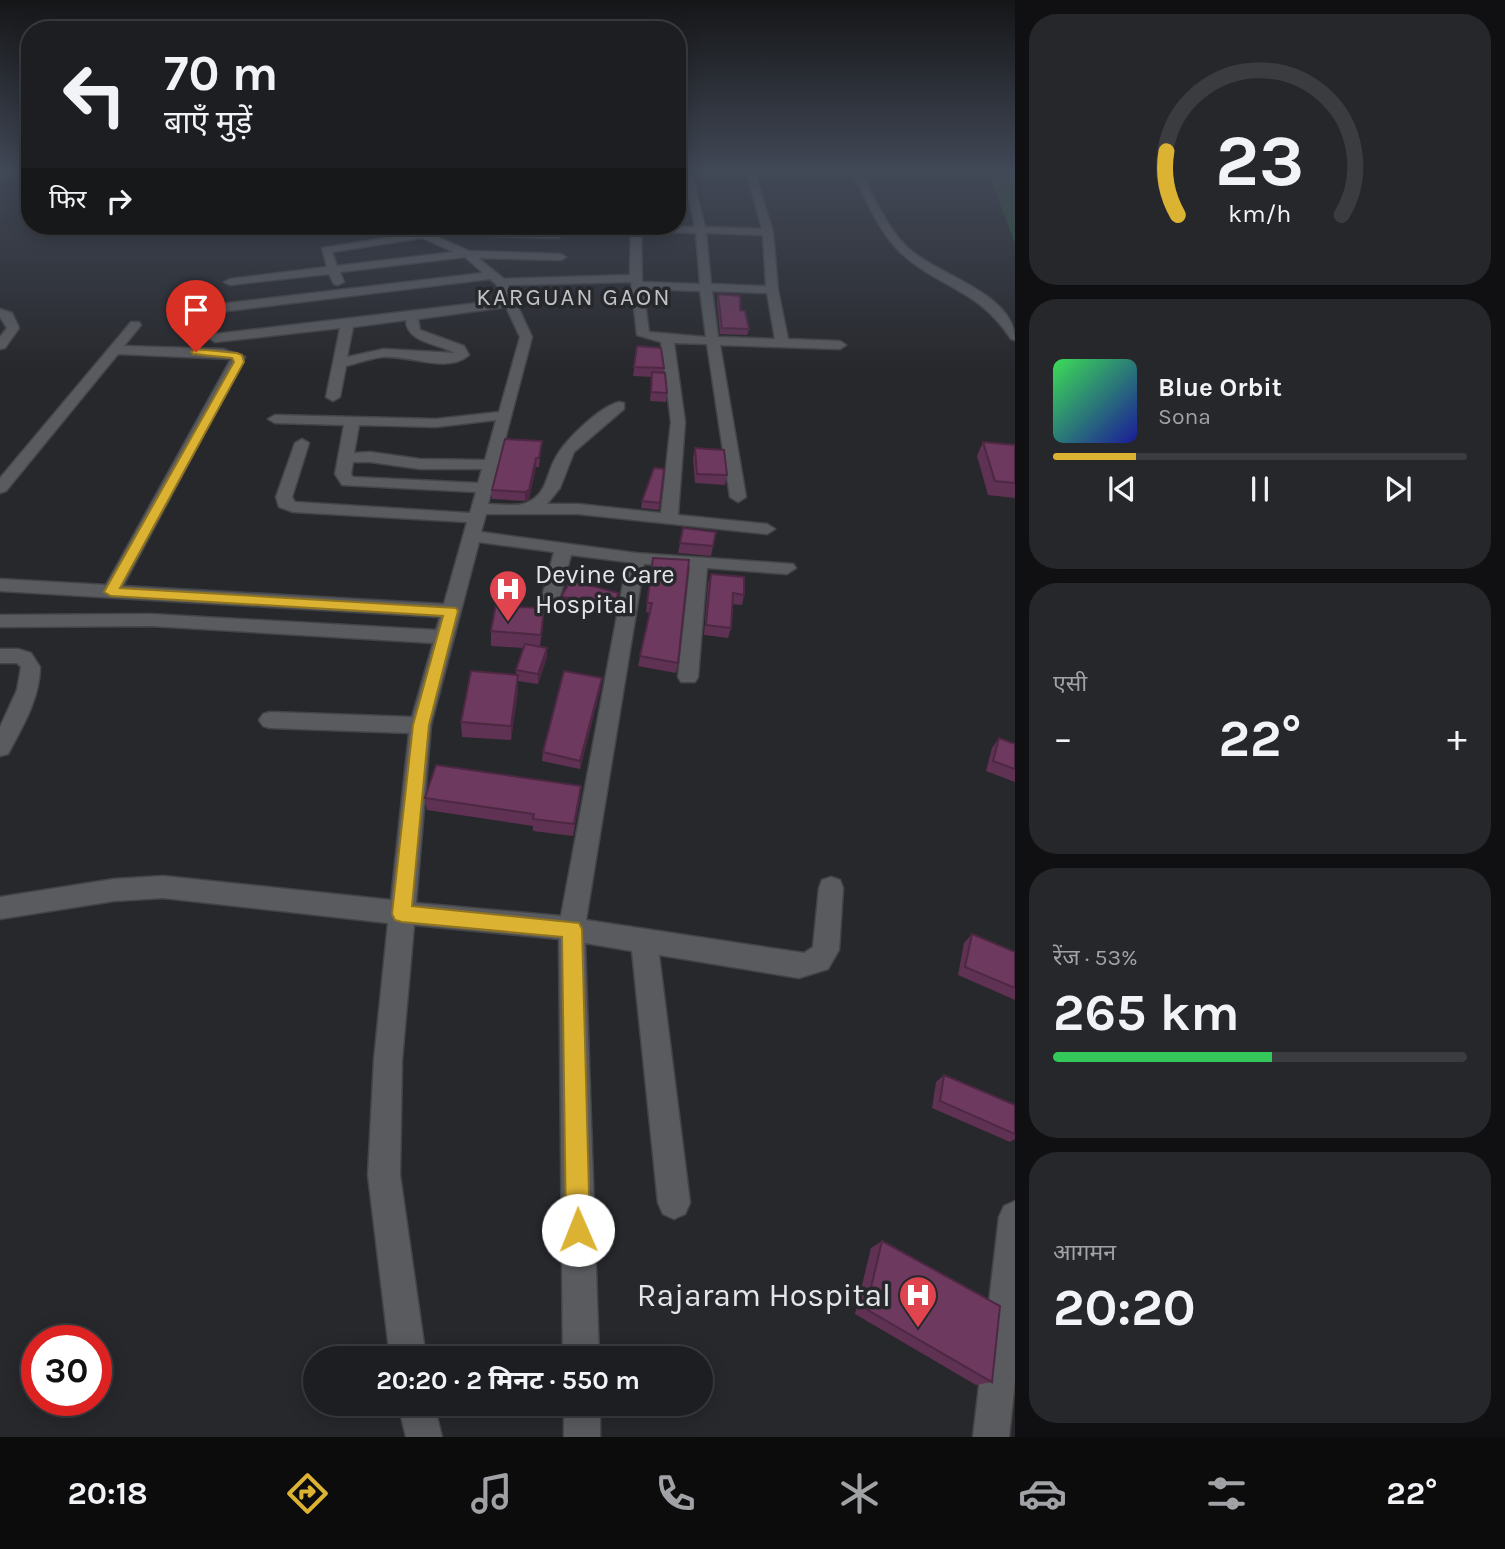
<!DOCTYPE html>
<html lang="hi">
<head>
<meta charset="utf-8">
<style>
  body { margin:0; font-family:Karla,"Noto Sans Devanagari",sans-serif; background:#25272a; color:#f1f3f6; height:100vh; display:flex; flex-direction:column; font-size:26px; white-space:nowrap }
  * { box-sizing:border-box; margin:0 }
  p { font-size:23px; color:#a0a2a5 }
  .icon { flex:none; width:38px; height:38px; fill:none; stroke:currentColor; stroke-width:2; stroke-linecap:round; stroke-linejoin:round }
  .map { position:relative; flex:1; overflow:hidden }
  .side { display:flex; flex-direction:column; gap:14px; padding:14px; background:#101012; width:490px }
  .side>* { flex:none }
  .hud { position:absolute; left:21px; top:21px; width:665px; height:214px; border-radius:28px; box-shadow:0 4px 18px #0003,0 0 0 2px #3b3c3f; background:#1d1e21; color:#f1f3f6; overflow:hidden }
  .speed { position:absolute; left:21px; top:1325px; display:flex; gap:14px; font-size:35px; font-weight:700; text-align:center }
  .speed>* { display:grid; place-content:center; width:91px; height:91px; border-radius:50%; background:#1d1e21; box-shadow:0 4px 18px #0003,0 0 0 2px #3b3c3f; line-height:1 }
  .speed .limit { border:10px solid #d22; background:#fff; color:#111 }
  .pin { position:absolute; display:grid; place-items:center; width:60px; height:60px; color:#fff; margin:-72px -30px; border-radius:50% 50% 50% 0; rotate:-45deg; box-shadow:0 0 7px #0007 }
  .pin .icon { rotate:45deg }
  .me { position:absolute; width:77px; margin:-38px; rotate:359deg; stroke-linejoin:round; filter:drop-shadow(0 0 5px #0008) }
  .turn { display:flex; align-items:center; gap:24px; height:147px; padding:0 28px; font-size:32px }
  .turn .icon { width:91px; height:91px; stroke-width:2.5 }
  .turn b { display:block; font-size:49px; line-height:60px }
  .then { display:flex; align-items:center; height:66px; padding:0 28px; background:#0003; gap:14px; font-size:26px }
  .big { font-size:52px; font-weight:700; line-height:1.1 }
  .side .card { flex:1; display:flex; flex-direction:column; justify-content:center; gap:10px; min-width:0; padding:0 24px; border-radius:28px; background:#25272a }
  .side .dial { align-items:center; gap:0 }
  .dial svg { height:182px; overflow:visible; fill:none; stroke:#3b3c3f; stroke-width:7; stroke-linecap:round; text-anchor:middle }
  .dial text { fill:#f1f3f6; stroke:none }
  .song { display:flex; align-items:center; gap:21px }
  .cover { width:84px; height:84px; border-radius:10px; background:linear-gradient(135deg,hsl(130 70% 55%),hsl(240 70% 35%)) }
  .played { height:7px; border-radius:4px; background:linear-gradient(90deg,#dcb233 20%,#3b3c3f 20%) }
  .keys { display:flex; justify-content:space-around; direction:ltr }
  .heat { display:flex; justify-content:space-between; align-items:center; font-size:38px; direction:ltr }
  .charge { height:10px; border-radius:5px; background:linear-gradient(90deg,#34c759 53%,#3b3c3f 0) }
  .trip { position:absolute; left:303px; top:1346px; width:410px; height:70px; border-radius:35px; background:#1d1e21; box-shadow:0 4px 18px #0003,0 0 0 2px #3b3c3f; font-weight:700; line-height:70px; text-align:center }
  .menu { display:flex; height:112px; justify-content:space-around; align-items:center; background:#0c0c0d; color:#a0a2a5 }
  .menu .icon { width:49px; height:49px }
  .menu .current { color:#dcb233 }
  .menu b { font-size:32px; color:#f1f3f6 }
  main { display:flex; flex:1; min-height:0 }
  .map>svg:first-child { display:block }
</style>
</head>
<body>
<main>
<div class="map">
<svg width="1015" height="1437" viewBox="0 0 1015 1437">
  <rect width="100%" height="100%" fill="#27282c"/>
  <polygon fill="#2c5235" points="987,170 1015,170 1015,243"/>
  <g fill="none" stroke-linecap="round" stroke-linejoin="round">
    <defs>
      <g id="minor">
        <path d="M 683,170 L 691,170 L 705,227 L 762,229 L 746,170 L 754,170 L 773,232 L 778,290 L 788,339 L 840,341 L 846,345 L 840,349 L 720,345 L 746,497 L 738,502 L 730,497 L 707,344 L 674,343 L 685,422 L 678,515 L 767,524 L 775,529 L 767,534 L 578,514 L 486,514 L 481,532 L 636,553 L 793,564 L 796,568 L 787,574 L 707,568 L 698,677 L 695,682 L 681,682 L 678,677 L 690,567 L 644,564 L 586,920 L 804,953 L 813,947 L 819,888 L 822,880 L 831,877 L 840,880 L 843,888 L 839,950 L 828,969 L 799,978 L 659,955 L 690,1203 L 685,1214 L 674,1219 L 663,1214 L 658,1203 L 632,951 L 585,943 L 599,1358 L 563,1358 L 559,939 L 414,925 L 402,1060 L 400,1175 L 426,1358 L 390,1358 L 368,1175 L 374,1060 L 388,923 L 163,898 L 114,901 L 0,919 L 0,897 L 114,879 L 163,876 L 391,900 L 409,733 L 270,728 L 263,726 L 259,720 L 263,714 L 270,712 L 412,717 L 433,643 L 151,626 L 0,627 L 0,615 L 151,614 L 436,630 L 440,617 L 0,591 L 0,579 L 106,585 L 231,359 L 118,354 L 6,491 L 0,493 L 0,478 L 131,322 L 139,322 L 141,325 L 124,346 L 223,349 L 245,357 L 123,586 L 444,604 L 467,522 L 293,512 L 279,507 L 276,497 L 295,443 L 302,439 L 309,443 L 292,497 L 295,502 L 470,513 L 476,492 L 342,485 L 335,474 L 344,425 L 275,423 L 268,419 L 275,415 L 436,419 L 499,412 L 520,337 L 506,307 L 418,319 L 420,330 L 464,346 L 469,355 C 448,374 409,355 383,357 C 371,358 358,363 346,366 L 340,397 L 333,401 L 326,397 L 340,328 L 215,342 L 209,338 L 215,334 L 503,300 L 496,284 L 490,279 L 195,315 L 189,311 L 195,307 L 483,273 L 465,257 L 340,272 L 344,282 L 338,285 L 334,284 L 329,274 L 230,285 L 224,282 L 230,279 L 327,267 L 322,248 L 412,234 L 398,226 L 411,226 L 420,230 L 562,233 L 563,235 L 558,238 L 431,234 L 469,251 L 561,254 L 566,257 L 561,260 L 478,258 L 504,279 L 630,275 L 631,226 L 695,227 ZM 641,231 L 696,233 L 700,284 L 642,282 ZM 706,233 L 763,235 L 766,286 L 711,284 ZM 422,238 L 454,252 L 337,266 L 332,252 ZM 631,282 L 637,335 L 661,342 L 671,422 L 661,513 L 578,504 L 547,504 L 560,488 L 574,452 L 624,409 L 624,403 L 619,402 C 599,407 564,441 555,459 C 546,475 547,495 526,503 C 516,507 499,504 488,504 L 532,337 L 508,285 ZM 643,289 L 700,291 L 706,337 L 649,332 ZM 712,291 L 767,293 L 775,339 L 718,337 ZM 406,320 C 406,343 440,344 455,353 L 384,349 L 347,357 L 353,327 ZM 496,420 L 485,460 L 420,459 L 370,452 L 354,453 L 359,425 L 436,427 ZM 353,462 L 370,462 L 420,469 L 482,469 L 478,483 L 353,477 L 351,474 ZM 479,542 L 554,552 L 539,608 L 541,612 L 555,612 L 557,608 L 571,555 L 627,562 L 561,916 L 416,903 L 431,725 Z"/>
        <path d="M 851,170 L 859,170 C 874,196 886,227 908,248 C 938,276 1015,293 1015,340 L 1011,339 C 978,288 940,289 901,253 C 878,231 866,198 851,170 Z"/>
        <polygon points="0,309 12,313 19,328 5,348 0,349 0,337 7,328 0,317"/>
        <path d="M 0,649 L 18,649 L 31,653 L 40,667 C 40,698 22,728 8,754 L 0,756 L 0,727 L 17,690 L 21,667 L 17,663 L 0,663 Z"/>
        <polygon points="1015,1201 1015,1380 1009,1437 973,1437 999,1217 1004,1206"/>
        <polygon points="398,1404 434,1404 442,1437 406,1437"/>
        <rect x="564" y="1404" width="36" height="33"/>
      </g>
    </defs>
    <use href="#minor" stroke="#434447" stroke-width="3"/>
    <use href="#minor" fill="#5a5b5f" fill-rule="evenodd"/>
  </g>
  <g fill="#5f3152">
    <polygon points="718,294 740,310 749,329 747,335 720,334 717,301"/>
    <polygon points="637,346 664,368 663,373 667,393 666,402 650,401 652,377 633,376"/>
    <polygon points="542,441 539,467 536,467 529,499 525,501 492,499 492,490"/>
    <polygon points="983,442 1015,445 1015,498 988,495 977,456"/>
    <polygon points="695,448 727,475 725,485 695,483 693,458"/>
    <polygon points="664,469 659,510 641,508 642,501"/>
    <polygon points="683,528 716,532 711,556 678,553"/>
    <polygon points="653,558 678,663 676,673 638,666 650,613 646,612"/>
    <polygon points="711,574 744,595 742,605 732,604 731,628 728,638 704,635 708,584"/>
    <polygon points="618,593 615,612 560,606 561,597"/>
    <polygon points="520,594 520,607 543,623 540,646 547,657 538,684 518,681 518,690 511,740 462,737 461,722 516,675 516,670 524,648 491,646 491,631"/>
    <polygon points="601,687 580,769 542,761 543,752"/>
    <polygon points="999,738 1015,744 1015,782 986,771 992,748"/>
    <polygon points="425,798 580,798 573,836 533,831 533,826 427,810"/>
    <polygon points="972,934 1015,952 1015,1000 958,975 964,943"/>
    <polygon points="944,1075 1015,1105 1015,1139 1010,1142 932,1108 936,1082"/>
    <polygon points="882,1241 992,1382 976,1385 855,1314 871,1248"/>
  </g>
  <g fill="#4d2842">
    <polygon points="536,458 536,467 529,499 525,501 525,492"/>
    <polygon points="544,608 543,623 540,650 541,635"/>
    <polygon points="547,648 547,657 538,684 538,674"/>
    <polygon points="518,675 518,690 511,740 511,726"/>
    <polygon points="602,678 601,687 580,769 580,761"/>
  </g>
  <g fill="#6e395f" stroke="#4d2842" stroke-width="2">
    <polygon points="718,294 740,296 740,310 745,311 749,329 722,328"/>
    <polygon points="637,346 661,348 664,368 634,367"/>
    <polygon points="652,372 665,373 667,393 651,392"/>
    <polygon points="505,439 542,441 539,458 536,458 529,490 525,492 492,490"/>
    <polygon points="983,442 1015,445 1015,483 995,481"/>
    <polygon points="695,448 724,450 727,475 697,474"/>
    <polygon points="654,468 664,469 660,503 642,501"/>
    <polygon points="683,528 716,532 713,546 680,543"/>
    <polygon points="653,558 689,560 678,663 640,656 652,603 647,603"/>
    <polygon points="711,574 744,577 744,595 733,593 731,628 706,625"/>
    <polygon points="571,580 618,593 616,602 561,597"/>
    <polygon points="498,593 520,594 518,607 544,608 541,635 491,631"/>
    <polygon points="525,644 547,648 538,674 516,670"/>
    <polygon points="471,671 518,675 511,726 461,722"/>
    <polygon points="564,671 602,678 580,761 543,752"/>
    <polygon points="999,738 1015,744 1015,769 993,761"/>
    <polygon points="436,765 581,786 574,824 533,819 534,814 425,798"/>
    <polygon points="972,934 1015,952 1015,988 965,967"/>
    <polygon points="944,1075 1015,1105 1015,1134 940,1101"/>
    <polygon points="882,1241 1000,1306 992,1382 866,1309"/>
  </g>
  <linearGradient id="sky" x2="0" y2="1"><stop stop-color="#151618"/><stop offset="0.46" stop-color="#414856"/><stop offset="1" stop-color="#414856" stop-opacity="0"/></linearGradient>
  <rect width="1015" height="371" fill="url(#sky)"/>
  <polygon fill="#dcb233" stroke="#8f7421" stroke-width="2" points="196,349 237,353 242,355 244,362 120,588 456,608 458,611 429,725 412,906 579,923 582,929 590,1230 587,1239 578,1242 570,1239 566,1230 562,937 402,922 395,920 392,914 413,725 443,616 111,596 104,592 234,362 232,358 193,354 191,352"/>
  <defs>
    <symbol id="hospital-pin" viewBox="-11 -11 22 30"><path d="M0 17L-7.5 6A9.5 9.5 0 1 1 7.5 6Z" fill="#e0444e" stroke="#27282c"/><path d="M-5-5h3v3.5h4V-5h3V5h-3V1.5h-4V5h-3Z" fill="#fff"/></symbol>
  </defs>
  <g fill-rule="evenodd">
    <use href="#hospital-pin" x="486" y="567" width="44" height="60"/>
    <use href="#hospital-pin" x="896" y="1273" width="44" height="60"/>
  </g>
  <g text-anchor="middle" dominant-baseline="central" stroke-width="7" stroke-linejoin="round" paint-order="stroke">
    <g font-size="24" letter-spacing="2" fill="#c0c1c6" stroke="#27282c">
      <text x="574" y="297">KARGUAN GAON</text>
    </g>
    <g font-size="26" fill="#e4e5e7" stroke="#27282c" text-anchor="start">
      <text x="535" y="574">Devine Care<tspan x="535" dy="30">Hospital</tspan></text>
    </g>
    <g font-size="32" fill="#e4e5e7" stroke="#27282c" text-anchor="end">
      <text x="891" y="1295">Rajaram Hospital</text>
    </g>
  </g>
</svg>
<div class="speed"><div class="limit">30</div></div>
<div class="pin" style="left:196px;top:352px;background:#d93025"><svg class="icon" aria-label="arrive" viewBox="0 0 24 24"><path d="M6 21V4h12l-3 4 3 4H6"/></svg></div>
<svg class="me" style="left:578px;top:1230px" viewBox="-20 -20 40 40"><circle r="19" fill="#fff"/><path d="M0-13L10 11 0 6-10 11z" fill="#dcb233"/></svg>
<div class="trip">20:20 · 2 मिनट · 550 m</div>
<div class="hud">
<div class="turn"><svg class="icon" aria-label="left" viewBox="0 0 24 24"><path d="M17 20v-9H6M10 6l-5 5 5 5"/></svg><div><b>70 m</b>बाएँ मुड़ें</div></div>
<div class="then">फिर<svg class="icon" aria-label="right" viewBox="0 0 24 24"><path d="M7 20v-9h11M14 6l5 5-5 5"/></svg></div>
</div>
</div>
<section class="side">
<div class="card dial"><svg viewBox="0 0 100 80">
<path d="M14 69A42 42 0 1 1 86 69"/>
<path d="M14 69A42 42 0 0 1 9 41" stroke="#dcb233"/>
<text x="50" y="56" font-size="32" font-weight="700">23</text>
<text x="50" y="72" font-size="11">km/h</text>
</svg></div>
<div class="card">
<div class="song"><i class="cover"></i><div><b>Blue Orbit</b><p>Sona</p></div></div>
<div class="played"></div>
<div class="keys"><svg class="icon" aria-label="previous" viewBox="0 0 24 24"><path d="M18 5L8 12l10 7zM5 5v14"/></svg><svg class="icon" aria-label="pause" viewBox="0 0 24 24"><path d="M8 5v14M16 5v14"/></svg><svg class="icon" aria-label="next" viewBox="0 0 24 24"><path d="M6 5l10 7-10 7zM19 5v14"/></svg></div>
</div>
<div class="card"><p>एसी</p>
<div class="heat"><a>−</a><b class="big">22°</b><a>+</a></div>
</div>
<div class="card"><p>रेंज · 53%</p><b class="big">265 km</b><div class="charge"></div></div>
<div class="card"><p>आगमन</p><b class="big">20:20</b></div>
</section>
</main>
<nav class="menu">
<b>20:18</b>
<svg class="icon current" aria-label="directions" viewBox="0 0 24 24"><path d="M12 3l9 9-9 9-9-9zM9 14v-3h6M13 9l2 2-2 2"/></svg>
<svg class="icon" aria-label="music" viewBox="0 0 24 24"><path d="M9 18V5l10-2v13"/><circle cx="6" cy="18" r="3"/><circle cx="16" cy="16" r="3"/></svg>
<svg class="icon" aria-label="phone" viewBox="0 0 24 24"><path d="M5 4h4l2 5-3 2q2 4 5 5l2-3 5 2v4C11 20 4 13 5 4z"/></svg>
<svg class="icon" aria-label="climate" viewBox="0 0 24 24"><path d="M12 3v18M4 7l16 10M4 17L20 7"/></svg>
<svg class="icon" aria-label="car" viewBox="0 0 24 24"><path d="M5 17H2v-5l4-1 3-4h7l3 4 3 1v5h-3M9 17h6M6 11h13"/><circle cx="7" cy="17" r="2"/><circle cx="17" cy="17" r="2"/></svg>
<svg class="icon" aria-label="filters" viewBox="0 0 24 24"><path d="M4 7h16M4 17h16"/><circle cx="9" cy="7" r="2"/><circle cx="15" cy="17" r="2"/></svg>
<b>22°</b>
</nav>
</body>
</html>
